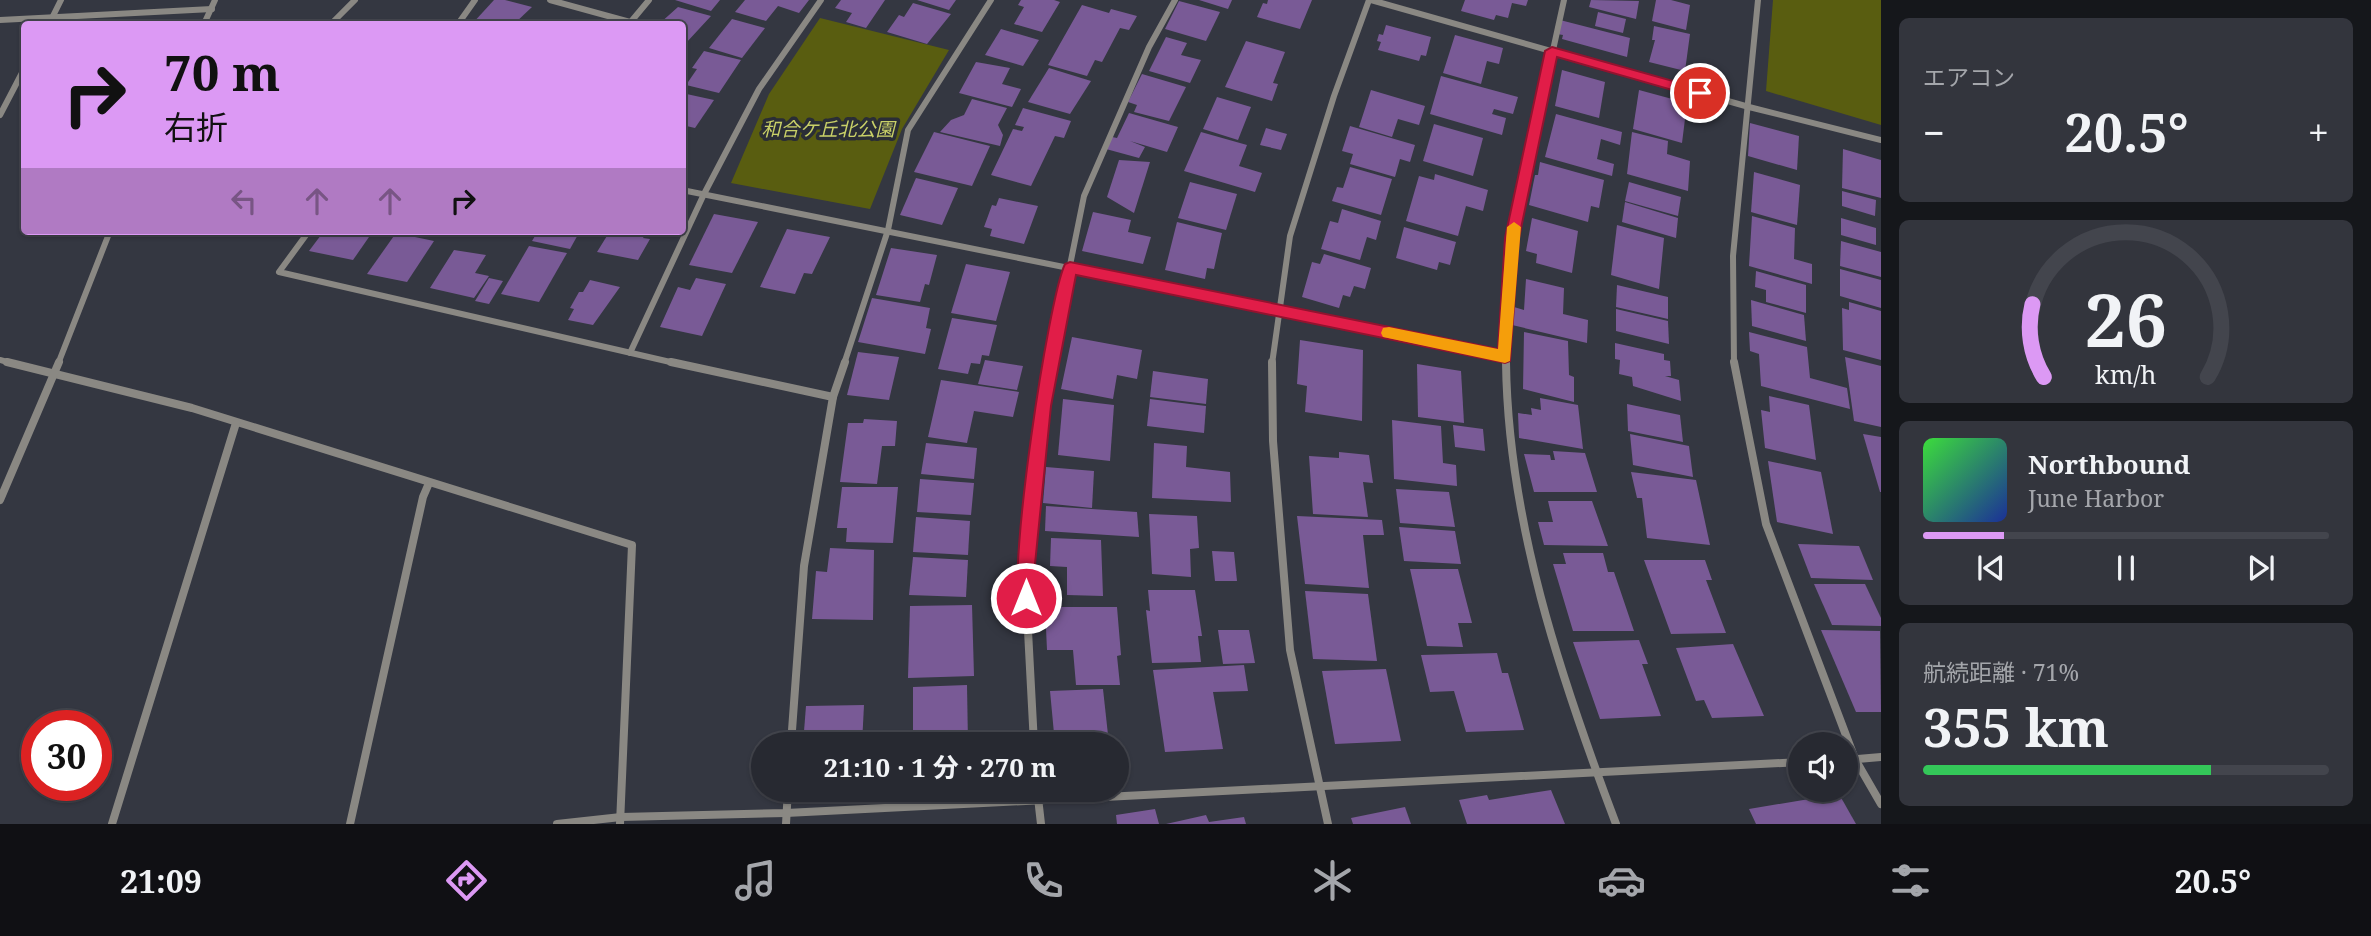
<!DOCTYPE html>
<html lang="ja">
<head>
<meta charset="utf-8">
<style>
  body { margin:0; font-family:"Noto Serif","Noto Sans JP",serif; background:#33353d; color:#f1f3f6; height:100vh; display:flex; flex-direction:column; font-size:26px; white-space:nowrap }
  * { box-sizing:border-box; margin:0 }
  p { font-size:23px; color:#a4a6ab }
  .icon { flex:none; width:38px; height:38px; fill:none; stroke:currentColor; stroke-width:2; stroke-linecap:round; stroke-linejoin:round }
  .map { position:relative; flex:1; overflow:hidden }
  .panel { display:flex; flex-direction:column; gap:18px; padding:18px; background:#15171b; width:490px }
  .panel>* { flex:none }
  .banner { position:absolute; left:21px; top:21px; width:665px; height:214px; border-radius:7px; box-shadow:0 2px 5px #0004,0 0 0 2px #43454d; background:#dc99f4; color:#111; overflow:hidden }
  .controls { position:absolute; left:1788px; top:732px; display:grid; gap:14px }
  .controls a { display:grid; place-items:center; width:70px; height:70px; border-radius:50%; background:#272931; box-shadow:0 2px 5px #0004,0 0 0 2px #43454d; font-size:35px }
  .speed { position:absolute; left:21px; top:710px; display:flex; gap:14px; font-size:35px; font-weight:700; text-align:center }
  .speed>* { display:grid; place-content:center; width:91px; height:91px; border-radius:50%; background:#272931; box-shadow:0 2px 5px #0004,0 0 0 2px #43454d; line-height:1 }
  .speed .limit { border:10px solid #d22; background:#fff; color:#111 }
  .pin { position:absolute; display:grid; place-items:center; width:60px; height:60px; color:#fff; margin:-30px; border:4px solid #fff; border-radius:50%; box-shadow:0 2px 7px #0007 }
  .me { position:absolute; width:77px; margin:-38px; rotate:0deg; stroke-linejoin:round; filter:drop-shadow(0 0 5px #0008) }
  .turn { display:flex; align-items:center; gap:24px; height:147px; padding:0 28px; font-size:32px }
  .turn .icon { width:91px; height:91px; stroke-width:2.5 }
  .turn b { display:block; font-size:49px; line-height:60px }
  .lanes { display:flex; align-items:center; height:66px; padding:0 28px; background:#0003; justify-content:center; gap:35px; direction:ltr }
  .lanes .off { opacity:.35 }
  .big { font-size:52px; font-weight:700; line-height:1.1 }
  .panel .tile { flex:1; display:flex; flex-direction:column; justify-content:center; gap:10px; min-width:0; padding:0 24px; border-radius:10px; background:#33353d }
  .panel .dial { align-items:center; gap:0 }
  .dial svg { height:182px; overflow:visible; fill:none; stroke:#43454d; stroke-width:7; stroke-linecap:round; text-anchor:middle }
  .dial text { fill:#f1f3f6; stroke:none }
  .song { display:flex; align-items:center; gap:21px }
  .cover { width:84px; height:84px; border-radius:10px; background:linear-gradient(135deg,hsl(120 70% 55%),hsl(230 70% 35%)) }
  .played { height:7px; border-radius:4px; background:linear-gradient(90deg,#dc99f4 20%,#43454d 20%) }
  .keys { display:flex; justify-content:space-around; direction:ltr }
  .heat { display:flex; justify-content:space-between; align-items:center; font-size:38px; direction:ltr }
  .charge { height:10px; border-radius:5px; background:linear-gradient(90deg,#34c759 71%,#43454d 0) }
  .trip { position:absolute; left:751px; top:732px; width:378px; height:70px; border-radius:35px; background:#272931; box-shadow:0 2px 5px #0004,0 0 0 2px #43454d; font-weight:700; line-height:70px; text-align:center }
  .tab-bar { display:flex; height:112px; justify-content:space-around; align-items:center; background:#101014; color:#a4a6ab }
  .tab-bar .icon { width:49px; height:49px }
  .tab-bar .current { color:#dc99f4 }
  .tab-bar b { font-size:32px; color:#f1f3f6 }
  main { display:flex; flex:1; min-height:0 }
  .map>svg:first-child { display:block }
</style>
</head>
<body>
<main>
<div class="map">
<svg width="1881" height="824" viewBox="0 0 1881 824">
  <rect width="100%" height="100%" fill="#343741"/>
  <g fill="#595d10">
    <polygon points="1773,0 1881,0 1881,125 1766,91"/>
    <polygon points="820,18 949,50 902,129 870,209 731,183 769,94"/>
  </g>
  <g fill="#795a96">
    <polygon points="494,0 505,0 532,7 514,24 472,24"/>
    <polygon points="675,0 720,0 711,11"/>
    <polygon points="745,0 809,0 799,13 778,6 766,21 735,12"/>
    <polygon points="841,0 885,0 866,28 846,22 852,13 835,8"/>
    <polygon points="917,0 956,0 949,10"/>
    <polygon points="1021,0 1054,0 1060,2 1042,32 1014,24 1024,7 1018,5"/>
    <polygon points="1199,0 1232,0 1228,9"/>
    <polygon points="1268,0 1312,0 1300,29 1257,17 1263,3 1267,4"/>
    <polygon points="1465,0 1528,0 1526,6 1512,3 1508,18 1496,15 1494,20 1461,11"/>
    <polygon points="1591,0 1639,1 1636,19 1589,7"/>
    <polygon points="1656,0 1671,0 1690,5 1686,30 1652,21"/>
    <polygon points="1179,1 1220,12 1206,41 1165,29"/>
    <polygon points="913,3 951,14 927,44 887,32 899,15 904,17"/>
    <polygon points="1082,5 1109,13 1111,9 1137,16 1129,30 1120,28 1102,62 1095,60 1087,76 1048,65"/>
    <polygon points="678,7 711,16 686,43 682,42 682,24 659,24"/>
    <polygon points="1598,12 1626,19 1623,33 1595,26"/>
    <polygon points="732,19 765,28 742,58 709,48"/>
    <polygon points="1560,20 1630,38 1627,57 1562,39 1563,35 1557,34"/>
    <polygon points="1386,25 1431,37 1426,56 1421,55 1419,61 1378,50 1381,42 1377,41 1379,34 1383,35"/>
    <polygon points="1654,26 1690,34 1685,71 1649,62 1655,40 1652,40"/>
    <polygon points="1001,29 1039,40 1023,66 985,55"/>
    <polygon points="1455,35 1503,48 1499,64 1487,61 1481,84 1443,73"/>
    <polygon points="1166,37 1187,43 1181,55 1201,60 1190,83 1149,71"/>
    <polygon points="1246,41 1285,52 1273,83 1278,84 1272,101 1225,87"/>
    <polygon points="704,51 741,60 719,93 686,85 697,69 692,68"/>
    <polygon points="976,62 1010,68 1002,84 1021,89 1012,107 959,93"/>
    <polygon points="1049,68 1091,81 1070,114 1028,102"/>
    <polygon points="1562,70 1605,82 1599,118 1555,106"/>
    <polygon points="1142,74 1186,87 1169,121 1134,112 1137,105 1128,102"/>
    <polygon points="1441,76 1518,97 1513,114 1494,109 1492,114 1506,118 1502,135 1430,114"/>
    <polygon points="1371,90 1425,106 1419,125 1398,119 1392,137 1359,127"/>
    <polygon points="1639,90 1687,103 1682,143 1633,129"/>
    <polygon points="682,93 714,100 695,128 682,125"/>
    <polygon points="1217,97 1251,107 1238,140 1203,129"/>
    <polygon points="972,99 1007,108 998,125 1003,135 1000,146 940,132 951,120 964,115"/>
    <polygon points="1023,108 1071,121 1064,138 1055,136 1031,186 991,175 1013,129 1022,131 1024,127 1015,125"/>
    <polygon points="1129,113 1178,127 1167,152 1130,141 1145,147 1139,158 1106,149 1112,137 1117,138"/>
    <polygon points="1556,114 1622,132 1620,145 1601,139 1597,159 1614,164 1612,176 1545,157"/>
    <polygon points="1750,123 1799,136 1797,170 1748,156"/>
    <polygon points="1434,124 1483,138 1473,176 1423,161"/>
    <polygon points="1350,126 1415,145 1410,162 1400,159 1395,177 1350,164 1353,154 1342,151"/>
    <polygon points="1266,128 1287,134 1281,150 1260,145"/>
    <polygon points="934,132 990,146 972,186 914,172"/>
    <polygon points="1201,132 1247,145 1239,166 1262,173 1255,192 1184,171"/>
    <polygon points="1632,132 1668,141 1667,154 1690,161 1688,191 1627,174"/>
    <polygon points="1843,149 1881,160 1881,198 1842,188"/>
    <polygon points="1119,160 1150,162 1134,213 1107,197"/>
    <polygon points="1540,162 1604,180 1599,208 1591,206 1588,222 1529,205 1535,175 1538,175"/>
    <polygon points="1350,167 1392,179 1381,215 1332,201 1337,187 1343,188"/>
    <polygon points="1754,172 1800,185 1797,225 1751,212"/>
    <polygon points="1435,174 1488,190 1483,211 1466,206 1458,236 1406,221 1419,176 1434,180"/>
    <polygon points="916,178 958,188 942,225 900,215"/>
    <polygon points="1190,182 1237,194 1226,230 1178,218"/>
    <polygon points="1629,182 1681,197 1678,216 1625,201"/>
    <polygon points="1842,191 1876,200 1875,216 1842,206"/>
    <polygon points="999,198 1038,206 1024,244 990,236 992,229 984,227 992,205 996,206"/>
    <polygon points="1625,202 1678,218 1676,238 1622,222"/>
    <polygon points="1342,209 1381,221 1376,240 1367,237 1360,260 1321,249 1330,221 1338,223"/>
    <polygon points="1093,212 1131,220 1128,232 1151,237 1143,264 1082,251"/>
    <polygon points="714,214 758,222 732,273 689,265"/>
    <polygon points="1752,216 1795,228 1794,259 1812,264 1812,284 1749,266"/>
    <polygon points="1532,218 1578,231 1572,273 1536,263 1537,254 1526,251"/>
    <polygon points="1841,218 1876,228 1876,245 1841,235"/>
    <polygon points="1177,222 1222,233 1214,269 1207,268 1205,279 1165,270"/>
    <polygon points="1617,225 1664,238 1659,289 1611,275"/>
    <polygon points="1404,227 1456,242 1450,265 1439,262 1437,270 1396,258"/>
    <polygon points="787,229 830,237 812,274 804,273 795,294 760,287"/>
    <polygon points="324,231 339,231 369,237 353,260 309,251"/>
    <polygon points="538,231 580,231 570,249 532,241"/>
    <polygon points="610,231 647,231 643,238 650,239 638,260 597,252"/>
    <polygon points="396,233 434,241 407,282 367,274"/>
    <polygon points="1841,241 1881,252 1881,277 1840,266"/>
    <polygon points="529,246 567,253 539,302 501,294"/>
    <polygon points="891,248 937,255 929,285 925,284 920,302 876,295"/>
    <polygon points="454,250 486,255 475,273 489,276 474,298 430,288"/>
    <polygon points="1324,254 1371,268 1365,289 1354,286 1350,297 1343,295 1339,308 1302,297 1312,262 1320,264"/>
    <polygon points="966,264 1010,272 996,321 951,313"/>
    <polygon points="1840,269 1881,280 1881,308 1840,296"/>
    <polygon points="1756,271 1806,285 1806,313 1766,302 1766,290 1755,287"/>
    <polygon points="489,278 503,281 489,304 475,301"/>
    <polygon points="696,278 726,284 702,336 660,327 678,287 690,290"/>
    <polygon points="1526,279 1564,288 1563,314 1588,320 1587,343 1512,325 1514,307 1524,310"/>
    <polygon points="590,280 620,287 593,325 568,320 574,309 570,308 579,292 583,292"/>
    <polygon points="1617,285 1668,297 1668,319 1616,307"/>
    <polygon points="872,298 930,308 926,328 931,329 925,354 858,342"/>
    <polygon points="1751,300 1804,315 1806,341 1752,326"/>
    <polygon points="1849,302 1881,311 1881,360 1843,350 1842,308 1849,310"/>
    <polygon points="1616,309 1668,321 1669,344 1616,331"/>
    <polygon points="952,318 997,325 989,356 982,355 980,364 971,363 968,374 938,369"/>
    <polygon points="1524,332 1568,341 1569,375 1574,377 1574,402 1523,389"/>
    <polygon points="1749,332 1807,347 1810,378 1847,388 1850,409 1761,386 1759,354 1750,351"/>
    <polygon points="1072,337 1142,350 1137,379 1117,375 1113,399 1061,389"/>
    <polygon points="1300,340 1363,350 1362,421 1305,412 1307,386 1297,384"/>
    <polygon points="1615,343 1664,354 1664,360 1670,361 1671,376 1665,376 1679,380 1681,401 1633,386 1632,377 1619,374 1620,360 1615,359"/>
    <polygon points="858,352 899,357 889,400 847,395"/>
    <polygon points="1845,357 1881,366 1881,427 1854,421"/>
    <polygon points="985,360 1023,366 1017,390 978,384"/>
    <polygon points="1417,364 1461,371 1464,423 1418,417"/>
    <polygon points="1153,371 1208,379 1206,404 1150,397"/>
    <polygon points="941,380 1019,392 1013,417 974,411 967,443 928,437"/>
    <polygon points="1769,396 1809,405 1816,460 1765,448 1761,410 1770,412"/>
    <polygon points="1540,398 1578,405 1583,449 1519,438 1518,413 1532,415 1531,408 1541,410"/>
    <polygon points="1063,399 1114,405 1110,461 1058,455"/>
    <polygon points="1150,399 1206,406 1204,433 1147,426"/>
    <polygon points="1627,404 1680,415 1683,442 1628,431"/>
    <polygon points="864,419 897,421 895,446 882,446 877,484 840,482 848,423 863,423"/>
    <polygon points="1392,420 1441,426 1443,463 1456,465 1457,486 1394,479"/>
    <polygon points="1453,425 1483,429 1485,451 1455,447"/>
    <polygon points="1630,434 1689,446 1693,477 1633,465"/>
    <polygon points="1863,434 1881,437 1881,492 1880,492"/>
    <polygon points="926,443 977,448 974,479 921,474"/>
    <polygon points="1154,443 1187,446 1186,467 1230,472 1231,502 1152,498"/>
    <polygon points="1553,451 1585,453 1597,492 1534,492 1524,454 1550,455 1551,460 1555,460"/>
    <polygon points="1339,452 1369,455 1373,483 1363,482 1368,517 1313,514 1309,456 1339,458"/>
    <polygon points="1768,461 1821,472 1833,534 1777,522"/>
    <polygon points="1046,467 1094,471 1092,508 1043,503"/>
    <polygon points="1631,472 1696,480 1710,545 1647,538 1642,498 1637,498"/>
    <polygon points="920,479 974,483 971,515 917,512"/>
    <polygon points="842,487 898,487 893,543 846,542 847,528 837,528"/>
    <polygon points="1396,489 1449,492 1455,527 1400,523"/>
    <polygon points="1548,501 1592,501 1608,546 1544,545 1538,522 1553,522"/>
    <polygon points="1046,506 1137,512 1139,537 1045,531"/>
    <polygon points="1149,514 1197,516 1199,548 1190,549 1191,577 1152,574"/>
    <polygon points="1297,516 1382,520 1384,535 1363,535 1369,588 1305,584"/>
    <polygon points="916,517 970,521 968,555 913,552"/>
    <polygon points="1399,527 1455,531 1461,564 1404,561"/>
    <polygon points="1051,538 1101,540 1103,596 1067,595 1067,567 1050,566"/>
    <polygon points="1798,544 1859,546 1873,580 1811,578"/>
    <polygon points="830,548 874,550 873,620 812,619 816,571 827,572"/>
    <polygon points="1212,551 1234,552 1237,581 1215,581"/>
    <polygon points="1563,553 1603,553 1608,572 1614,572 1634,631 1573,631 1553,564 1566,564"/>
    <polygon points="913,557 968,560 966,597 909,595"/>
    <polygon points="1644,560 1705,560 1712,580 1706,580 1726,633 1671,634"/>
    <polygon points="1410,569 1458,569 1472,623 1458,623 1463,647 1427,646"/>
    <polygon points="1814,584 1865,584 1881,618 1881,626 1832,625"/>
    <polygon points="1148,590 1195,590 1202,636 1198,636 1201,662 1152,663 1146,610 1150,611"/>
    <polygon points="1305,591 1368,594 1377,661 1313,659"/>
    <polygon points="972,605 974,676 908,678 910,606"/>
    <polygon points="1045,607 1117,607 1121,655 1117,656 1120,685 1076,685 1073,650 1047,650"/>
    <polygon points="1218,630 1249,630 1255,663 1223,664"/>
    <polygon points="1821,630 1880,631 1881,712 1856,712"/>
    <polygon points="1639,640 1648,664 1642,664 1661,716 1600,719 1573,642"/>
    <polygon points="1733,644 1764,716 1712,718 1704,700 1696,701 1676,648"/>
    <polygon points="1497,653 1502,673 1508,673 1524,730 1466,732 1454,691 1430,692 1421,655"/>
    <polygon points="1244,665 1248,691 1213,692 1223,749 1165,752 1153,670"/>
    <polygon points="1386,669 1401,741 1335,744 1322,671"/>
    <polygon points="967,685 968,744 913,744 913,687"/>
    <polygon points="1103,689 1109,744 1055,744 1050,691"/>
    <polygon points="864,705 862,744 803,744 806,706"/>
    <polygon points="1551,790 1565,824 1467,824 1459,800 1487,795 1489,800"/>
    <polygon points="1839,794 1856,824 1756,824 1749,809"/>
    <polygon points="1405,807 1411,824 1353,824 1351,818"/>
    <polygon points="1155,809 1159,824 1117,824 1116,815"/>
    <polygon points="1206,815 1209,822 1244,817 1246,824 1166,824"/>
  </g>
  <g fill="none" stroke-linecap="round" stroke-linejoin="round">
    <g stroke="#8a8883" stroke-width="6">
      <polyline points="550,0 630,22"/>
      <polyline points="1371,0 1749,107 1881,140"/>
      <polyline points="0,20 212,9"/>
      <polyline points="49,24 61,0"/>
      <polyline points="204,24 215,0"/>
      <polyline points="331,24 355,0"/>
      <polyline points="458,24 475,0"/>
      <polyline points="629,24 649,0"/>
      <polyline points="0,115 24,69"/>
      <polyline points="682,190 1505,356"/>
      <polyline points="309,231 279,272 679,364"/>
      <polyline points="630,353 704,194 759,89 821,0"/>
      <polyline points="0,360 14,364"/>
      <polyline points="58,364 110,231"/>
      <polyline points="844,364 888,230 908,130 991,0"/>
      <polyline points="1050,364 1084,196 1149,47 1175,0"/>
      <polyline points="1272,364 1290,236 1334,96 1369,0"/>
      <polyline points="1506,364 1506,311 1512,237 1564,0"/>
      <polyline points="1734,364 1733,256 1758,0"/>
    </g>
    <g stroke="#8a8883" stroke-width="8">
      <polyline points="7,362 192,408 632,545 620,824"/>
      <polyline points="671,362 833,397"/>
      <polyline points="1272,362 1273,441 1290,650 1328,824"/>
      <path d="M 1506,362 C 1508,521 1560,676 1616,824"/>
      <polyline points="1734,362 1766,524 1855,759 1881,804"/>
      <polyline points="0,500 59,362"/>
      <polyline points="791,744 804,566 833,397 845,362"/>
      <polyline points="1034,744 1025,574 1050,362"/>
      <polyline points="1846,760 1881,757"/>
      <polyline points="1037,789 1041,824"/>
      <polyline points="112,824 236,423"/>
      <polyline points="350,824 423,497 429,483"/>
      <polyline points="557,824 621,817 786,813 1801,762"/>
      <polyline points="786,824 788,789"/>
    </g>
  </g>
  <path fill="#e11d48" stroke="#92132f" stroke-width="2" d="M 1552,47 L 1705,90 L 1706,93 L 1700,98 L 1557,57 L 1519,238 L 1510,361 L 1505,363 L 1076,275 L 1051,406 L 1034,574 L 1035,598 L 1032,604 L 1026,607 L 1020,604 C 1007,575 1048,299 1065,264 L 1070,262 L 1498,349 L 1505,238 L 1545,51 Z"/>
  <polygon fill="#f59e0b" points="1514,222 1521,227 1510,361 1505,363 1383,337 1381,333 1383,328 1389,327 1498,349 1507,227"/>
  <g text-anchor="middle" dominant-baseline="central" stroke-width="7" stroke-linejoin="round" paint-order="stroke">
    <g font-size="19" font-style="italic" fill="#c9d068" stroke="#2a2d36">
      <text x="828" y="129">和合ケ丘北公園</text>
    </g>
  </g>
</svg>
<div class="controls">
<a><svg class="icon" aria-label="sound" viewBox="0 0 24 24"><path d="M4 9h4l5-4v14l-5-4H4zM17 9q2 3 0 6"/></svg></a>
</div>
<div class="speed"><div class="limit">30</div></div>
<div class="pin" style="left:1700px;top:93px;background:#d93025"><svg class="icon" aria-label="arrive" viewBox="0 0 24 24"><path d="M6 21V4h12l-3 4 3 4H6"/></svg></div>
<svg class="me" style="left:1026px;top:598px" viewBox="-20 -20 40 40"><circle r="17" fill="#e11d48" stroke="#fff" stroke-width="3"/><path d="M0-11L8 9 0 5-8 9z" fill="#fff"/></svg>
<div class="trip">21:10 · 1 分 · 270 m</div>
<div class="banner">
<div class="turn"><svg class="icon" aria-label="right" viewBox="0 0 24 24"><path d="M7 20v-9h11M14 6l5 5-5 5"/></svg><div><b>70 m</b>右折</div></div>
<div class="lanes"><svg class="icon off" aria-label="left" viewBox="0 0 24 24"><path d="M17 20v-9H6M10 6l-5 5 5 5"/></svg><svg class="icon off" aria-label="ahead" viewBox="0 0 24 24"><path d="M12 20V5M6 11l6-6 6 6"/></svg><svg class="icon off" aria-label="ahead" viewBox="0 0 24 24"><path d="M12 20V5M6 11l6-6 6 6"/></svg><svg class="icon" aria-label="right" viewBox="0 0 24 24"><path d="M7 20v-9h11M14 6l5 5-5 5"/></svg></div>
</div>
</div>
<section class="panel">
<div class="tile"><p>エアコン</p>
<div class="heat"><a>−</a><b class="big">20.5°</b><a>+</a></div>
</div>
<div class="tile dial"><svg viewBox="0 0 100 80">
<path d="M14 69A42 42 0 1 1 86 69"/>
<path d="M14 69A42 42 0 0 1 9 37" stroke="#dc99f4"/>
<text x="50" y="56" font-size="32" font-weight="700">26</text>
<text x="50" y="72" font-size="11">km/h</text>
</svg></div>
<div class="tile">
<div class="song"><i class="cover"></i><div><b>Northbound</b><p>June Harbor</p></div></div>
<div class="played"></div>
<div class="keys"><svg class="icon" aria-label="previous" viewBox="0 0 24 24"><path d="M18 5L8 12l10 7zM5 5v14"/></svg><svg class="icon" aria-label="pause" viewBox="0 0 24 24"><path d="M8 5v14M16 5v14"/></svg><svg class="icon" aria-label="next" viewBox="0 0 24 24"><path d="M6 5l10 7-10 7zM19 5v14"/></svg></div>
</div>
<div class="tile"><p>航続距離 · 71%</p><b class="big">355 km</b><div class="charge"></div></div>
</section>
</main>
<nav class="tab-bar">
<b>21:09</b>
<svg class="icon current" aria-label="directions" viewBox="0 0 24 24"><path d="M12 3l9 9-9 9-9-9zM9 14v-3h6M13 9l2 2-2 2"/></svg>
<svg class="icon" aria-label="music" viewBox="0 0 24 24"><path d="M9 18V5l10-2v13"/><circle cx="6" cy="18" r="3"/><circle cx="16" cy="16" r="3"/></svg>
<svg class="icon" aria-label="phone" viewBox="0 0 24 24"><path d="M5 4h4l2 5-3 2q2 4 5 5l2-3 5 2v4C11 20 4 13 5 4z"/></svg>
<svg class="icon" aria-label="climate" viewBox="0 0 24 24"><path d="M12 3v18M4 7l16 10M4 17L20 7"/></svg>
<svg class="icon" aria-label="car" viewBox="0 0 24 24"><path d="M5 17H2v-5l4-1 3-4h7l3 4 3 1v5h-3M9 17h6M6 11h13"/><circle cx="7" cy="17" r="2"/><circle cx="17" cy="17" r="2"/></svg>
<svg class="icon" aria-label="filters" viewBox="0 0 24 24"><path d="M4 7h16M4 17h16"/><circle cx="9" cy="7" r="2"/><circle cx="15" cy="17" r="2"/></svg>
<b>20.5°</b>
</nav>
</body>
</html>
